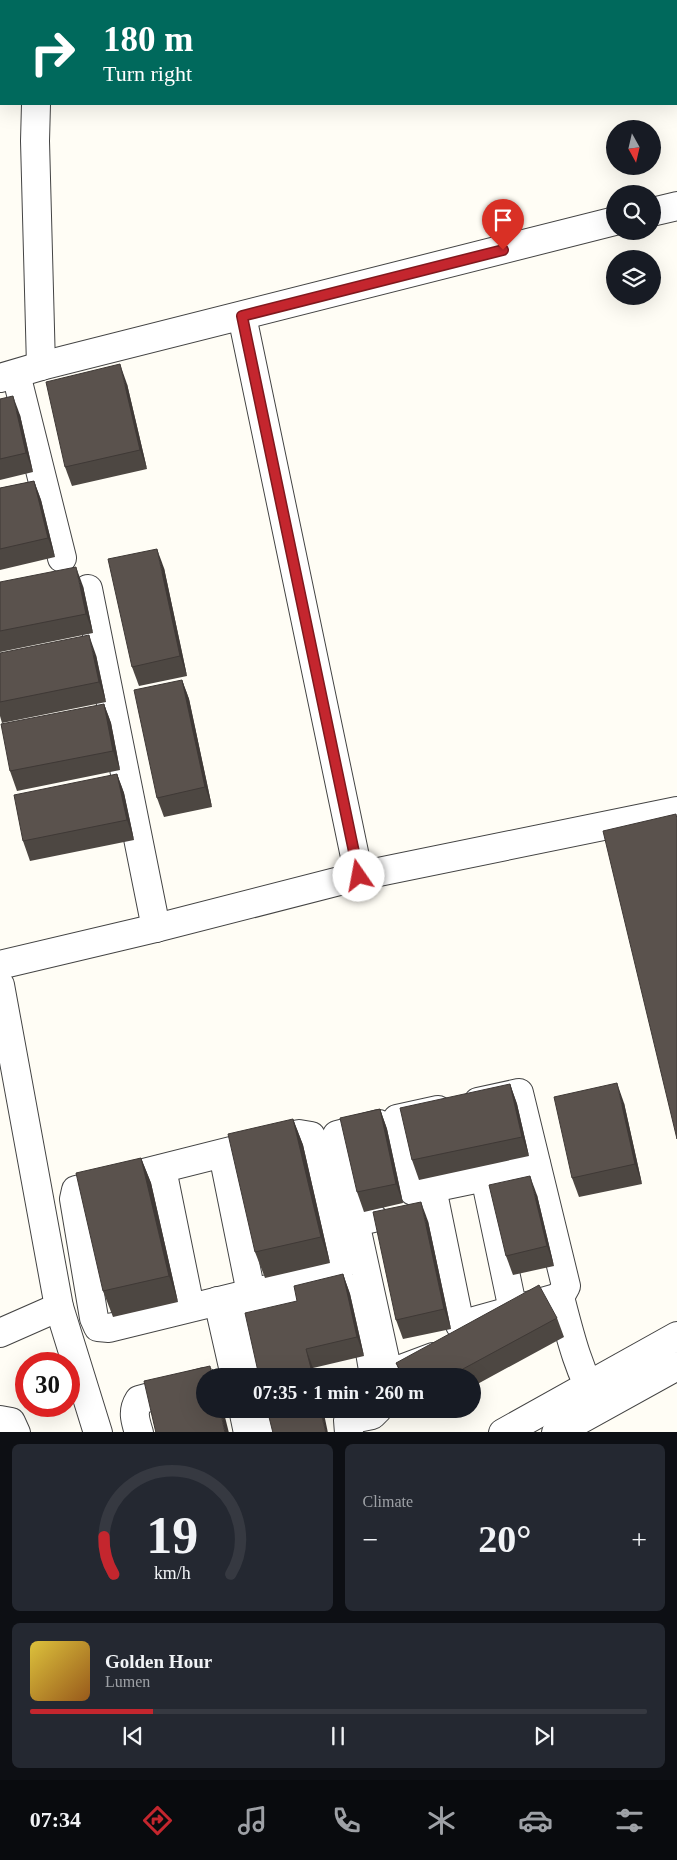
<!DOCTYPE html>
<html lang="en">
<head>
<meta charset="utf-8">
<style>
  body { margin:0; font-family:"Times New Roman",serif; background:#242831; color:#f1f3f6; height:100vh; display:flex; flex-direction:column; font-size:19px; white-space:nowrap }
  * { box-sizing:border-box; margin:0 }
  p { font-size:16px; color:#9ea1a6 }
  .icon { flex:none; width:28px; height:28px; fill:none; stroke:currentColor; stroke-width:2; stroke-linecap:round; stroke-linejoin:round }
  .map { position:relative; height:1432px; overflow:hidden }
  .side { display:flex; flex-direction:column; gap:12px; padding:12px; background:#0d0f14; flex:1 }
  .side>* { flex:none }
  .guide { position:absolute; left:0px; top:0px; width:678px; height:105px; box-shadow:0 5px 20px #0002; background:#00695c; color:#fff; overflow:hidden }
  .needle { width:32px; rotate:172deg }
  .buttons { position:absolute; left:606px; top:120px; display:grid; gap:10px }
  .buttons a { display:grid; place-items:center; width:55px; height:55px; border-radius:50%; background:#171b24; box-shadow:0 5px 20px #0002; font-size:25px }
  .speed { position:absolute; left:15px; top:1352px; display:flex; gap:10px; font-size:25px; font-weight:700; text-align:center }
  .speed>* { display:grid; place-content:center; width:65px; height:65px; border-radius:50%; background:#171b24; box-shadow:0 5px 20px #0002; line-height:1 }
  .speed .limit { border:8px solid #d22; background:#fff; color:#111 }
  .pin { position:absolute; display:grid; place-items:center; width:42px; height:42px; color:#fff; margin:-51px -21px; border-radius:50% 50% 50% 0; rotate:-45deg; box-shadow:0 0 5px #0007 }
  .pin .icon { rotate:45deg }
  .me { position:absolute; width:55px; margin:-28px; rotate:348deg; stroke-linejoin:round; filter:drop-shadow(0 0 4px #0008) }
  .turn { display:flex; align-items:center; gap:18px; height:105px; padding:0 20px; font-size:22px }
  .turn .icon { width:65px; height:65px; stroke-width:2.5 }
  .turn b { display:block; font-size:35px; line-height:42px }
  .big { font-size:38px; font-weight:600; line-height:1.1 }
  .side .widget { flex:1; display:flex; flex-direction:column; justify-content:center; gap:8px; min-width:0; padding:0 18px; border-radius:8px; background:#242831 }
  .side .dial { align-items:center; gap:0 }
  .dial svg { height:130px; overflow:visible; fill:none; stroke:#363941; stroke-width:7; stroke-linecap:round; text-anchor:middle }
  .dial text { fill:#f1f3f6; stroke:none }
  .song { display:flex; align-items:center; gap:15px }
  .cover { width:60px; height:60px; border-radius:8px; background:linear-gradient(135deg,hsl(50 70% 55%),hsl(30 70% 35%)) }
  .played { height:5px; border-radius:2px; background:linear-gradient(90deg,#c4262e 20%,#363941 20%) }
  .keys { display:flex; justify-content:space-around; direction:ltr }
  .heat { display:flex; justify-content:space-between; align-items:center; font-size:28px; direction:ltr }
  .side .tiles { flex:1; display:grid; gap:12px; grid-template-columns:1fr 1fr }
  .widget:last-child { grid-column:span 2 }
  .trip { position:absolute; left:196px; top:1368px; width:285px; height:50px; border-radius:25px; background:#171b24; box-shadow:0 5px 20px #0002; font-weight:600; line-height:50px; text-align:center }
  .menu { display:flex; height:80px; justify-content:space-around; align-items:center; background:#090b0e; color:#9ea1a6 }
  .menu .icon { width:35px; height:35px }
  .menu .current { color:#c4262e }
  .menu b { font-size:22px; color:#f1f3f6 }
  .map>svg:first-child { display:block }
</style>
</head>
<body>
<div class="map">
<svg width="677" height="1433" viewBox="0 0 677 1433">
  <rect width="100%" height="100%" fill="#fffdf5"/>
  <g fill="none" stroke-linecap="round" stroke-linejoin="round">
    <defs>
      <g id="minor">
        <polyline points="76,1 76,0"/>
        <polyline points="36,104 35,141 41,366"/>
        <polyline points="652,212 677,206"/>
        <polyline points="242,316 359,876"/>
        <polyline points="16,374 62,558"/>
        <polyline points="0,378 41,366 615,221"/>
        <polyline points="88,589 156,928"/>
        <polyline points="0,965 156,928 359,876 677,811"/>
        <polyline points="0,985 59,1307 98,1433"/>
        <polyline points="478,1102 519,1093 566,1286 560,1297"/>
        <path d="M 438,1110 L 397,1119 L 413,1191 L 432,1188 L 460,1325 L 560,1297 C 570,1336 579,1373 600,1408"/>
        <polygon points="299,1134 311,1136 315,1145 342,1259 340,1268 333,1273 109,1328 98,1327 94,1318 74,1199 76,1190"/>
        <polyline points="223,1154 251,1293"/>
        <polyline points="162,1169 190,1307"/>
        <polyline points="432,1188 485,1177"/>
        <polyline points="373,1218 355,1222 337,1135 379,1124"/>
        <polyline points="355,1222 385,1359 389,1369 401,1369 433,1357"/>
        <polyline points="218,1301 235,1376"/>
        <polyline points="513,1310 485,1177 536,1164"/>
        <polyline points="0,1333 59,1307"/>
        <polyline points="257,1376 246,1329 245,1317 254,1311 348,1288 357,1291 361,1299 374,1376"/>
        <polyline points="243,1409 248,1433"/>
        <polyline points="265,1409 270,1433"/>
        <polyline points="0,1420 11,1422 16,1433"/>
        <path d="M 139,1433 C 135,1420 132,1411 139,1400 L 205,1382"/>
        <polyline points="349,1433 348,1420 372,1415 378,1409"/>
        <polyline points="503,1433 677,1336"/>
        <polyline points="556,1433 677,1366"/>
      </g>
    </defs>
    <use href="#minor" stroke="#444" stroke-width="30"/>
    <use href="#minor" stroke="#fff" stroke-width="28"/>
  </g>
  <g fill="#4d4742">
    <polygon points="127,384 147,469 72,486 65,467"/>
    <polygon points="0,399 20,415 33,472 0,480"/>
    <polygon points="34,481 41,500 55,557 0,570 0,488"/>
    <polygon points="164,568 187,676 139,686 132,667"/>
    <polygon points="0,582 83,586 93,633 0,652"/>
    <polygon points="0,653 96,655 106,702 2,723 0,716"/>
    <polygon points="182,680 189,699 212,807 164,817 157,798"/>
    <polygon points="104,704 111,723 120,770 17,791 10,771"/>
    <polygon points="117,774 124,793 134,840 30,861 23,841"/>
    <polygon points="510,1084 517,1104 529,1156 419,1180 412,1160"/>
    <polygon points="624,1103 642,1184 579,1197 572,1178"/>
    <polygon points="380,1109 387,1129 403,1203 364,1212 357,1192"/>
    <polygon points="293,1119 303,1145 330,1263 265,1278 255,1252"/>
    <polygon points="141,1158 151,1183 178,1302 113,1317 103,1291"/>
    <polygon points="537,1195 554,1266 513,1275 506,1256"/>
    <polygon points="428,1221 451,1329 403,1339 396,1320"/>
    <polygon points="343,1274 350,1294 364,1356 313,1368 259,1376"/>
    <polygon points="557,1318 564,1337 472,1387 472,1376 401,1376 396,1363"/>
    <polygon points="418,1409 433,1409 421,1415"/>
  </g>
  <g fill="#3f3936">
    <polygon points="120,364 127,384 147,469 140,450"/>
    <polygon points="13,396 20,415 33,472 26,453"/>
    <polygon points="34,481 41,500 55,557 48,538"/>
    <polygon points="157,549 164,568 187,676 180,656"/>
    <polygon points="76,567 83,586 93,633 86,614"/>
    <polygon points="89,635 96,655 106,702 99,682"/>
    <polygon points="182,680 189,699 212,807 205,787"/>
    <polygon points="104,704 111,723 120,770 113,751"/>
    <polygon points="117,774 124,793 134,840 127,820"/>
    <polygon points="617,1083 624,1103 642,1184 635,1164"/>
    <polygon points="510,1084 517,1104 529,1156 522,1137"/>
    <polygon points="380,1109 387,1129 403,1203 396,1184"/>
    <polygon points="293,1119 303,1145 330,1263 321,1237"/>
    <polygon points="141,1158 151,1183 178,1302 169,1276"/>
    <polygon points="530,1176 537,1195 554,1266 547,1246"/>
    <polygon points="421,1202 428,1221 451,1329 444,1309"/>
    <polygon points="343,1274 350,1294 364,1356 357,1337"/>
    <polygon points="306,1349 313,1368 315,1376 313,1376"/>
    <polygon points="220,1409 223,1409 229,1433 225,1433"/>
    <polygon points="320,1409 323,1409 328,1433 326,1433"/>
  </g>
  <g fill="#5a524d" stroke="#3f3936">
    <polygon points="120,364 140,450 65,467 46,382"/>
    <polygon points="13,396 26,453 0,459 0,399"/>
    <polygon points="34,481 48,538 0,549 0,488"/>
    <polygon points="157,549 180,656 132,667 108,559"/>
    <polygon points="76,567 86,614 0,631 0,582"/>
    <polygon points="89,635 99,682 0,702 0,653"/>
    <polygon points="182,680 205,787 157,798 134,690"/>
    <polygon points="104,704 113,751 10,771 1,724"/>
    <polygon points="117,774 127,820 23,841 14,795"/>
    <polygon points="676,814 677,819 677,1139 603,831"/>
    <polygon points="617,1083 635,1164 572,1178 554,1097"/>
    <polygon points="510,1084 522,1137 412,1160 400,1108"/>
    <polygon points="380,1109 396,1184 357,1192 340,1118"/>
    <polygon points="293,1119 321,1237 255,1252 228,1134"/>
    <polygon points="141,1158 169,1276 103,1291 76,1173"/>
    <polygon points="530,1176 547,1246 506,1256 489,1185"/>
    <polygon points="421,1202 444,1309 396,1320 373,1212"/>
    <polygon points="343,1274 357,1337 306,1349 313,1376 259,1376 245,1313 297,1301 294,1286"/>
    <polygon points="539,1285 557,1318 450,1376 403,1376 396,1363"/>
    <polygon points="210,1366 212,1376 205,1376 205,1409 220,1409 225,1433 156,1433 144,1381"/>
    <polygon points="267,1409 320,1409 326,1433 273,1433"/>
  </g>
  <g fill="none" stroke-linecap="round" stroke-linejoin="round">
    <defs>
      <polyline id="route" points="359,876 242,316 503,250"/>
    </defs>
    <use href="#route" stroke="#7f191e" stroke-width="12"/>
    <use href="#route" stroke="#c4262e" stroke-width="9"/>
  </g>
</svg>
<div class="buttons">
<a><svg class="needle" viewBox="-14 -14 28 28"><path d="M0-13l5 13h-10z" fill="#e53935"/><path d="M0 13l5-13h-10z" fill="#9ea1a6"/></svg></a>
<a><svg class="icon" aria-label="search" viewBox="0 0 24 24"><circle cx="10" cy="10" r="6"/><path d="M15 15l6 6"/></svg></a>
<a><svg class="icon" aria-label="layers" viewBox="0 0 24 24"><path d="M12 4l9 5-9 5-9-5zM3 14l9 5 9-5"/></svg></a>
</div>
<div class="speed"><div class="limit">30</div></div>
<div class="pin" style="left:503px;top:250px;background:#d93025"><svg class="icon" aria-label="arrive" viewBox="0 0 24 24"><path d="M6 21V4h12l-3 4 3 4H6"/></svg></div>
<svg class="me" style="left:359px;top:876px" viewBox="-20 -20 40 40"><circle r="19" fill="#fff"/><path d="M0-13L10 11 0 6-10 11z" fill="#c4262e"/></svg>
<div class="trip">07:35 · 1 min · 260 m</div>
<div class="guide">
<div class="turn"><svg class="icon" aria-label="right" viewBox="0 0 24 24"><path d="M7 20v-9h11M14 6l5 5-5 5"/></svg><div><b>180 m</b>Turn right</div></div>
</div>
</div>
<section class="side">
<div class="tiles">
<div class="widget dial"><svg viewBox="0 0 100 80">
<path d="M14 69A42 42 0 1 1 86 69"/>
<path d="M14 69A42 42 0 0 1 8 46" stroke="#c4262e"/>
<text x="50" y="56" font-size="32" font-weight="700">19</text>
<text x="50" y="72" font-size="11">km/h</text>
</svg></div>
<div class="widget"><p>Climate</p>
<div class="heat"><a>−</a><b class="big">20°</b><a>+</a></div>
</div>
<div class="widget">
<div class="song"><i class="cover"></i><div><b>Golden Hour</b><p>Lumen</p></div></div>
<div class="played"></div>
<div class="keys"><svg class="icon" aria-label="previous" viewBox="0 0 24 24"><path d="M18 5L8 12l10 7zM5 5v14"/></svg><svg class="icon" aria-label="pause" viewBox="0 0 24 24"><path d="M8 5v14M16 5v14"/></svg><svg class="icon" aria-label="next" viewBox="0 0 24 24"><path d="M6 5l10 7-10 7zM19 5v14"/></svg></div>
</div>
</div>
</section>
<nav class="menu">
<b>07:34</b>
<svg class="icon current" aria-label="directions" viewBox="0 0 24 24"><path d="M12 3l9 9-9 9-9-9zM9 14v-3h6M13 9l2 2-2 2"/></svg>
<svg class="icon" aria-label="music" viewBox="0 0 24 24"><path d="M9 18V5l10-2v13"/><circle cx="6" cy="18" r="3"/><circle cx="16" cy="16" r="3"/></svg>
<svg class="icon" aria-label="phone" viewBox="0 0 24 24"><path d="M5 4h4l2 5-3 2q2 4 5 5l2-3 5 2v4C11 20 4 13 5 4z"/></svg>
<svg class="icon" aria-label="climate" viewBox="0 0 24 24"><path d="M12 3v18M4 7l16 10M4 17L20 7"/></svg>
<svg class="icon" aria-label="car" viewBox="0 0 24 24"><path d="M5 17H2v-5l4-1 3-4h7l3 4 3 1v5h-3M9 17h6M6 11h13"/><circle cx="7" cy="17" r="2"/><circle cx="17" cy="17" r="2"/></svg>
<svg class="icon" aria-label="filters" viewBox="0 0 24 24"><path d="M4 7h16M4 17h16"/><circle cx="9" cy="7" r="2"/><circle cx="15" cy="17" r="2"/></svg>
</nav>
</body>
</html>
